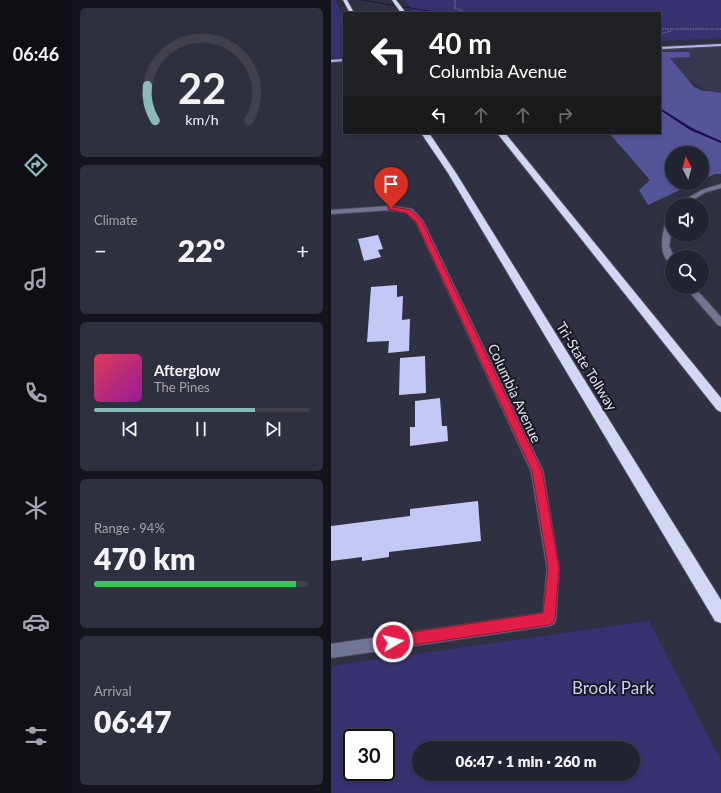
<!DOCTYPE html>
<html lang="en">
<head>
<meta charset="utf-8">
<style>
  body { margin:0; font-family:Lato,sans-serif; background:#2f303e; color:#f1f3f6; height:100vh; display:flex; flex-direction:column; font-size:15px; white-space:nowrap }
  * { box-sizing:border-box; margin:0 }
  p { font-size:13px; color:#a3a4ac }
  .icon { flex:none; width:22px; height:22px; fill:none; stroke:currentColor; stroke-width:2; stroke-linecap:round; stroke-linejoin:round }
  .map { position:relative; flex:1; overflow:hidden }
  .drawer { display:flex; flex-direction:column; gap:8px; padding:8px; background:#13141c; width:259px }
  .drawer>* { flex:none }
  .guide { position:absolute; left:12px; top:12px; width:318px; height:122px; border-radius:0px; box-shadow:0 2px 6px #0003,0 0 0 1px #40414d; background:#202124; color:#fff; overflow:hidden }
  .needle { width:26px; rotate:354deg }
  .fabs { position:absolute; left:334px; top:146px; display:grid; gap:8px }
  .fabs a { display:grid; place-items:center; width:44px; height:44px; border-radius:50%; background:#232432; box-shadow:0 2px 6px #0003,0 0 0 1px #40414d; font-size:20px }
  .speed { position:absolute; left:12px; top:729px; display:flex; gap:8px; font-size:20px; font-weight:700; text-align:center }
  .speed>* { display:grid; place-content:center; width:52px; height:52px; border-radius:50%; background:#232432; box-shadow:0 2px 6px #0003,0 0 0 1px #40414d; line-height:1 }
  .speed .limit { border:2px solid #111; border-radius:6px; background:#fff; color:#111 }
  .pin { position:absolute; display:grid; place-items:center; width:34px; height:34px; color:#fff; margin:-41px -17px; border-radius:50% 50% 50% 0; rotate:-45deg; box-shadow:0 0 4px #0007 }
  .pin .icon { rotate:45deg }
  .me { position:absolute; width:44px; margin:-22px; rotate:82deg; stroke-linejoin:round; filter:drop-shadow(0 0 3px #0008) }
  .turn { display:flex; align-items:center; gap:14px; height:84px; padding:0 20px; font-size:18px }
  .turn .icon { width:52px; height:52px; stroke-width:2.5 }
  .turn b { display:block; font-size:28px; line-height:34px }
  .lanes { display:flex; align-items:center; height:38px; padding:0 20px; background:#0003; justify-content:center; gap:20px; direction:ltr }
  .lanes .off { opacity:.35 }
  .big { font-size:30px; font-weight:800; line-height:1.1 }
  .drawer .tile { flex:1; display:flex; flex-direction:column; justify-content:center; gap:6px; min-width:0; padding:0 14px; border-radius:6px; background:#2f303e }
  .drawer .dial { align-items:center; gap:0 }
  .dial svg { height:104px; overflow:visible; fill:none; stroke:#40414d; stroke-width:7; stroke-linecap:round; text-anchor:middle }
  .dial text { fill:#f1f3f6; stroke:none }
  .song { display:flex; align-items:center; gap:12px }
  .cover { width:48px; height:48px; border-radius:6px; background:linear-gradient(135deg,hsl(350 70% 55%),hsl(300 70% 35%)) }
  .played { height:4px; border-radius:2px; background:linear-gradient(90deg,#8bbbb9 75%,#40414d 75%) }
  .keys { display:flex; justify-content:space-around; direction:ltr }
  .heat { display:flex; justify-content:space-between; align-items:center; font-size:22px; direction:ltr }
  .charge { height:6px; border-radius:3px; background:linear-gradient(90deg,#34c759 94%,#40414d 0) }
  .trip { position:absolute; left:81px; top:741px; width:228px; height:40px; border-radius:20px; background:#232432; box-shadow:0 2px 6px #0003,0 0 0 1px #40414d; font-weight:800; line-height:40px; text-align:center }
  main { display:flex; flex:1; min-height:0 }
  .tab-bar { display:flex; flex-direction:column; width:72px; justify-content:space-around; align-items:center; background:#0e0e14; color:#a3a4ac }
  .tab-bar .icon { width:28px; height:28px }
  .tab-bar .current { color:#8bbbb9 }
  .tab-bar b { font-size:18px; color:#f1f3f6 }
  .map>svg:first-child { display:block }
</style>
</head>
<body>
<main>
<nav class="tab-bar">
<b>06:46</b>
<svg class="icon current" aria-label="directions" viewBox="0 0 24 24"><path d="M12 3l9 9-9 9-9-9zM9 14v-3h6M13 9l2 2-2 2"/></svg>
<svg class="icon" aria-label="music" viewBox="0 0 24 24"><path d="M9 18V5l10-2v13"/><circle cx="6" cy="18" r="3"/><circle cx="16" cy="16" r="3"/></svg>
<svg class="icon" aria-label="phone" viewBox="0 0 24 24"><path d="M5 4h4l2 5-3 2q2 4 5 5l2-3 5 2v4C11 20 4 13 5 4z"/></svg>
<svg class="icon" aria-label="climate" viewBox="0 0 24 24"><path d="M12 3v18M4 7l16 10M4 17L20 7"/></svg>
<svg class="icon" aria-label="car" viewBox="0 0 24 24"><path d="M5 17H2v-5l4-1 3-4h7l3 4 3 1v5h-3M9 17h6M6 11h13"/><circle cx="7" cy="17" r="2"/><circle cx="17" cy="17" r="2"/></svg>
<svg class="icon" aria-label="filters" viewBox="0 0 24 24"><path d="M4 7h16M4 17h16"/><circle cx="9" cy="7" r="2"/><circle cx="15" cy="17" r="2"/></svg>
</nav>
<section class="drawer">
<div class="tile dial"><svg viewBox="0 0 100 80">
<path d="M14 69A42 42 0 1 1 86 69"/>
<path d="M14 69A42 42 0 0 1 8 42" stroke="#8bbbb9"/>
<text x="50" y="56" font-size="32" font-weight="700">22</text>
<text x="50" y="72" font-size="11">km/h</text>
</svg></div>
<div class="tile"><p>Climate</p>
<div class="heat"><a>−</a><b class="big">22°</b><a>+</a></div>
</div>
<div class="tile">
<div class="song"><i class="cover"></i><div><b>Afterglow</b><p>The Pines</p></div></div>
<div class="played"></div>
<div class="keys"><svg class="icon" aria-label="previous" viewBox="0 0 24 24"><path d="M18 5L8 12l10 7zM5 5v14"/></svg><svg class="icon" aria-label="pause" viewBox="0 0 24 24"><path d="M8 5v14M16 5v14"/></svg><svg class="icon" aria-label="next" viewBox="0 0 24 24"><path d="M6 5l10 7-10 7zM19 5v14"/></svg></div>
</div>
<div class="tile"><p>Range · 94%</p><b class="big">470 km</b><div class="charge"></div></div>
<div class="tile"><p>Arrival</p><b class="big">06:47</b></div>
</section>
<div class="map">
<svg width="390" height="793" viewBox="0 0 390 793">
  <rect width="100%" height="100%" fill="#2f3042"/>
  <polygon fill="#373850" points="390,45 390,95 379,92 329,62 329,49"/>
  <g fill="#373372" fill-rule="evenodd">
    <polygon points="0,0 4,0 13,18 13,57 0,58"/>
    <polygon points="74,0 390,0 390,38 329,41 329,13 84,13"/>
    <path d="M 318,621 L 390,761 L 390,793 L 0,793 L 0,666 ZM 21,738 L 55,738 L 55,772 L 21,772 ZM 88,748 L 302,748 L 302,774 L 88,774 Z"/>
  </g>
  <polygon fill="#565498" points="329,52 358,52 359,57 339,58 362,86 369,90 390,93 390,174 384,174 371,180 371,153 341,153 341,183 364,183 317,205 308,190 319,180 278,133 329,133"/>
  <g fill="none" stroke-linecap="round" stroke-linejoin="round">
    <g fill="#1a0e4d" fill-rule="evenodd">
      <polygon points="28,0 33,0 113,13 108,13"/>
      <polygon points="329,108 361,128 390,141 390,143 359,130 329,110"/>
    </g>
  </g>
  <g fill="#c5c7f6">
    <polygon points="47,235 52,249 47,250 50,257 33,261 27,239"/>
    <polygon points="66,285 66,297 72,296 71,320 79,319 78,351 57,353 58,341 36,342 40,287"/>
    <polygon points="94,356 95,393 68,395 69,358"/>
    <polygon points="109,398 111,426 116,426 117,441 79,446 79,427 84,427 84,401"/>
    <polygon points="147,501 150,541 58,552 58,557 31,561 31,557 0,561 0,526 79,516 79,509"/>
  </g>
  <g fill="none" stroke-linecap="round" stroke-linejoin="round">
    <defs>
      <g id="minor">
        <polygon points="390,184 390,188 375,192 353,205 344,205 371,190"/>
        <polygon points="60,206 81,209 92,221 212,471 228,568 225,619 223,624 218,626 0,658 0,644 212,613 216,568 200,471 85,222 76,213 60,210 0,214 0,210"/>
        <path d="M 338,215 L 341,215 L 341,227 L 338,246 L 343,257 L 341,257 L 341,263 C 325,258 332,226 338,215 Z"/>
        <polygon points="354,287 363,287 390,317 390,326 387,325"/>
      </g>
      <g id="major">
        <polygon points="390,44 390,46 329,49 329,47"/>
        <polygon points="13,59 13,61 0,62 0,60"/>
      </g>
      <g id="highway">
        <polygon points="12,0 16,0 23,13 19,13"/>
        <polygon points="61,0 65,0 75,13 70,13"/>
        <polygon points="90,133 98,133 125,173 390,600 390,623 384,621 117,173"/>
        <polygon points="166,133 174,133 390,398 390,412 386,410"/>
      </g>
    </defs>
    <use href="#minor" stroke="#4c4d5e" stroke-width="2"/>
    <use href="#major" stroke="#4c4d5e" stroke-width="2"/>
    <use href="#highway" stroke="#4c4d5e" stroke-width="2"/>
    <g stroke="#7d7e8d" stroke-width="1" stroke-dasharray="1.5 1" stroke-linecap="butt">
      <polyline points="124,0 124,8 137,13"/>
      <polyline points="329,29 390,29"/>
      <polyline points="329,34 340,31"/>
    </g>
    <use href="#minor" fill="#737594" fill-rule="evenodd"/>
    <use href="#major" fill="#b4b6f7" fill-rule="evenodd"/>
    <use href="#highway" fill="#d4d6f5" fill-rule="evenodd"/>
  </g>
  <polygon fill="#e11d48" stroke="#92132f" points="57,206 80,210 91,221 211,471 228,568 224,618 222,623 218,625 62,648 58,646 56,642 58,637 62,635 212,613 217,568 201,471 85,222 75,213 57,209"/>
  <g text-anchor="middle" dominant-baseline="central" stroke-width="4" stroke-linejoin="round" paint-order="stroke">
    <g font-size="14" fill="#e2e3ef" stroke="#191921">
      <text transform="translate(256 366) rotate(58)">Tri-State Tollway</text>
      <text transform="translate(184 393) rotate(65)">Columbia Avenue</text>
    </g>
    <g font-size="17" fill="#cdcff7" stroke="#191921">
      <text x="282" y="687">Brook Park</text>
    </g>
  </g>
</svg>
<div class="fabs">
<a><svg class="needle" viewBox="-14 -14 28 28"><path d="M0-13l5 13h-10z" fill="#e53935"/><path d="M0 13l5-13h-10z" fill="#a3a4ac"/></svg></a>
<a><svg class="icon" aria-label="sound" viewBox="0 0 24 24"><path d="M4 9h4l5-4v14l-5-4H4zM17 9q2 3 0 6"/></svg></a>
<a><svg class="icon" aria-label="search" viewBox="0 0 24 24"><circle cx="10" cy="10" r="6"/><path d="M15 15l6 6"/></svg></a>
</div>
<div class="speed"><div class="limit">30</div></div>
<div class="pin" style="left:60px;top:208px;background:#d93025"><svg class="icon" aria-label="arrive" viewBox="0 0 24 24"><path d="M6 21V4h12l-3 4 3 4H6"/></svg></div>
<svg class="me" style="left:62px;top:642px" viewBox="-20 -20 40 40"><circle r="17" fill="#e11d48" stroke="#fff" stroke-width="3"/><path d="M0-11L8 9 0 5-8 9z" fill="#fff"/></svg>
<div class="trip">06:47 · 1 min · 260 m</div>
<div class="guide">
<div class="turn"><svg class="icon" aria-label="left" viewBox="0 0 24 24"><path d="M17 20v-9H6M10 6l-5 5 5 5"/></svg><div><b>40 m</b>Columbia Avenue</div></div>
<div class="lanes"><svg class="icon" aria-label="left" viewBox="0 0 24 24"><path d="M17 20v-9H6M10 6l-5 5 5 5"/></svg><svg class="icon off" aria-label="ahead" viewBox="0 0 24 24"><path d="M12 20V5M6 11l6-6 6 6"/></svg><svg class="icon off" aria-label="ahead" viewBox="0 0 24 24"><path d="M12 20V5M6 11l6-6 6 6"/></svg><svg class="icon off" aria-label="right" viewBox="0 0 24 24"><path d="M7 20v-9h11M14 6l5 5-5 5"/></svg></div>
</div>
</div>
</main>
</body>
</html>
